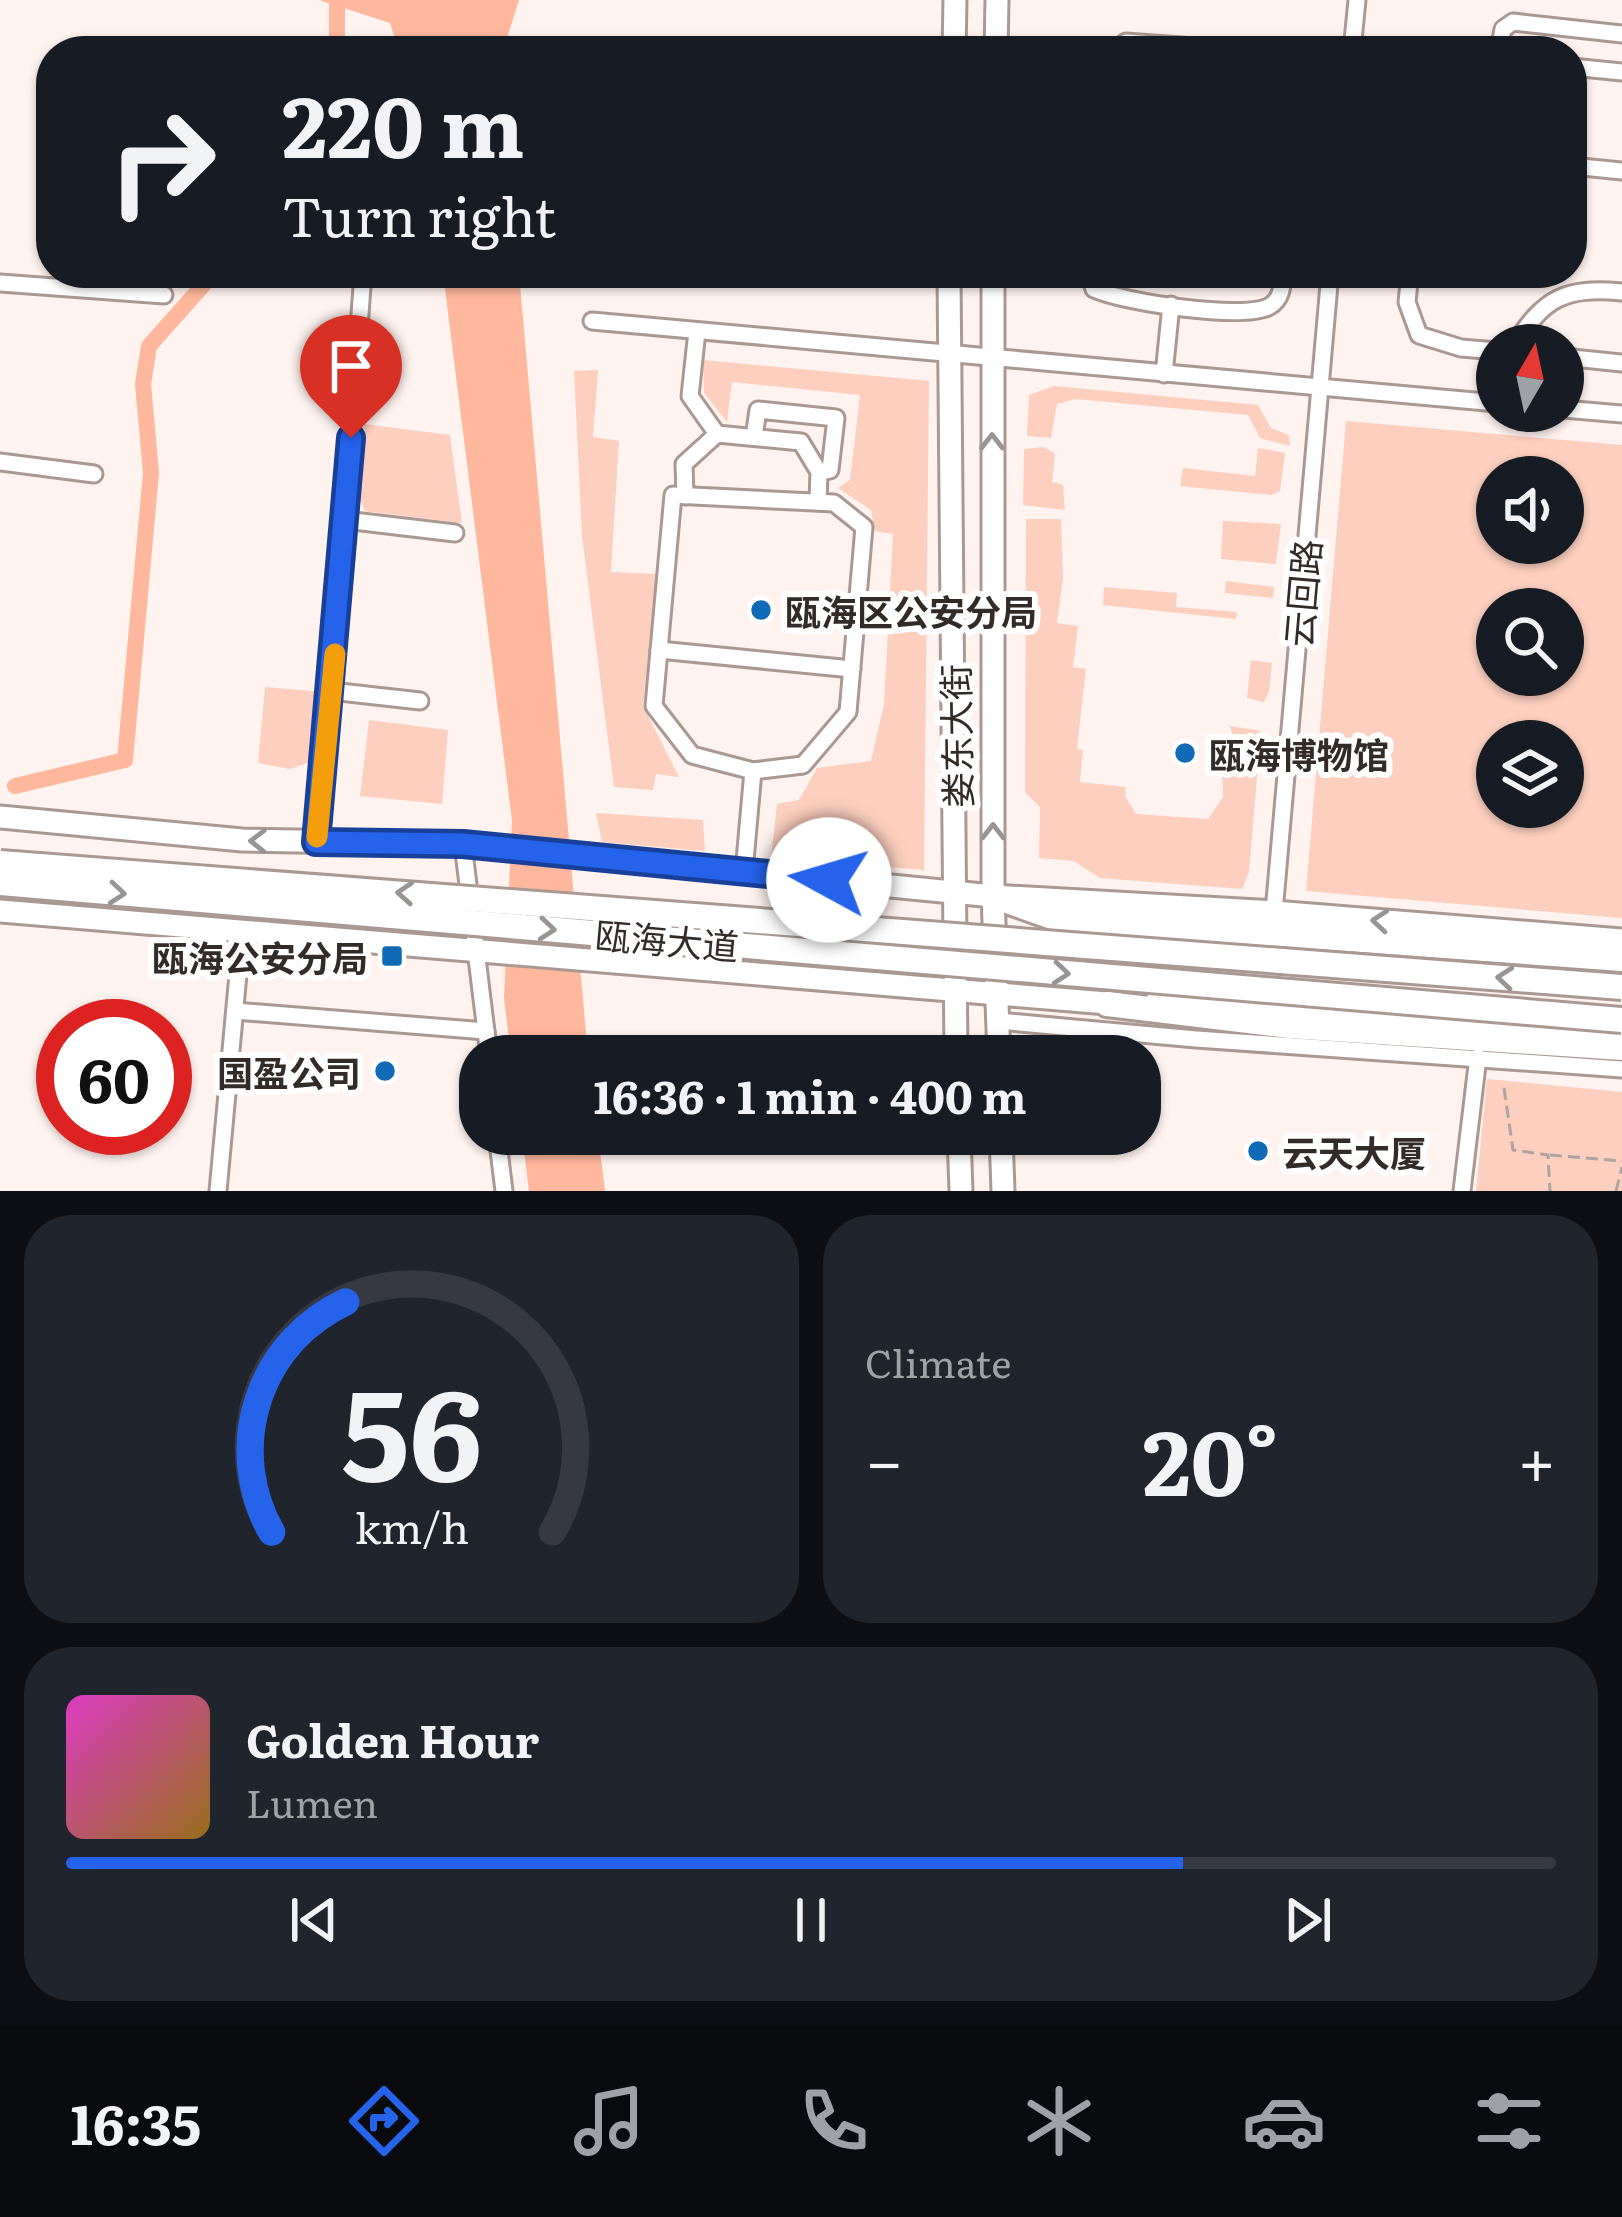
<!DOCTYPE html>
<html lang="en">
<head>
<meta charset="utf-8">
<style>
  body { margin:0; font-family:Literata,"Noto Sans SC",serif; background:#20242c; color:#f1f3f6; height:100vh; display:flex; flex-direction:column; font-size:45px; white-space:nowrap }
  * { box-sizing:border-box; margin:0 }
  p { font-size:39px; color:#9ea1a6 }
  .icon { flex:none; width:66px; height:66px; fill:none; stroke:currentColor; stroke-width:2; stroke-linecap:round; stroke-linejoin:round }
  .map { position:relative; height:1191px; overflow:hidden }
  .panel { display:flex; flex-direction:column; gap:24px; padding:24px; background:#0d0f14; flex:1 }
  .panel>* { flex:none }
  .top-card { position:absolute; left:36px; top:36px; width:1551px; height:252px; border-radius:48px; box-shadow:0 3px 9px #0004; background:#171b24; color:#f1f3f6; overflow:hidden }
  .needle { width:78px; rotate:9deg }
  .fabs { position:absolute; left:1476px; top:324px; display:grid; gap:24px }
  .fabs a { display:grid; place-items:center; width:108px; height:108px; border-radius:50%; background:#171b24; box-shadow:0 3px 9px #0004; font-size:60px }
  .speed { position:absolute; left:36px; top:999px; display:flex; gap:24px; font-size:60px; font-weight:700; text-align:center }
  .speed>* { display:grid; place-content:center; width:156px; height:156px; border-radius:50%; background:#171b24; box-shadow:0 3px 9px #0004; line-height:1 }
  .speed .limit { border:18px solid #d22; background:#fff; color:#111 }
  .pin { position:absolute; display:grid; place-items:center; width:102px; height:102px; color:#fff; margin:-123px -51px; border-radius:50% 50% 50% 0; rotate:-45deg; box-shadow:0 0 12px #0007 }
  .pin .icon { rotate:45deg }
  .me { position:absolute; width:132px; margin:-66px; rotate:276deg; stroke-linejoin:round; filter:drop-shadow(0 0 9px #0008) }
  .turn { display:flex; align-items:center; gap:42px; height:252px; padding:0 48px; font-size:54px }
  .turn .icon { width:156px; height:156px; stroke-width:2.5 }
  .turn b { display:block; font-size:84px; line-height:102px }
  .big { font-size:90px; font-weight:700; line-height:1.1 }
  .panel .tile { flex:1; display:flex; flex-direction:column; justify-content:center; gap:18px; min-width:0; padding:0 42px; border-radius:48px; background:#20242c }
  .panel .dial { align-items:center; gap:0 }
  .dial svg { height:312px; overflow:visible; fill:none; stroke:#363941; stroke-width:7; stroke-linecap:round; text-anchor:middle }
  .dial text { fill:#f1f3f6; stroke:none }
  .song { display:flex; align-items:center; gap:36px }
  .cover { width:144px; height:144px; border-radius:18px; background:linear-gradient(135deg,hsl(310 70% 55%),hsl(40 70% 35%)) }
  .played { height:12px; border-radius:6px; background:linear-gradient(90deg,#2563eb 75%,#363941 75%) }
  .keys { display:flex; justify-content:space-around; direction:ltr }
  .heat { display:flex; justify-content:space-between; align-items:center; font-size:66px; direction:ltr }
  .panel .tiles { flex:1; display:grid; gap:24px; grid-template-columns:1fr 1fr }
  .tile:last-child { grid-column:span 2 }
  .trip { position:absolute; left:459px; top:1035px; width:702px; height:120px; border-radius:48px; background:#171b24; box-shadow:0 3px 9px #0004; font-weight:700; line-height:120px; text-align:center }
  .dock { display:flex; height:192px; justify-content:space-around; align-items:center; background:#090b0e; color:#9ea1a6 }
  .dock .icon { width:84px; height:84px }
  .dock .on { color:#2563eb }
  .dock b { font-size:54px; color:#f1f3f6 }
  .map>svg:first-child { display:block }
</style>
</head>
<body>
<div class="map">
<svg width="1622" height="1191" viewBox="0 0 1622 1191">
  <rect width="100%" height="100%" fill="#fff3ef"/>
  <g fill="#fccfbe" fill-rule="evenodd">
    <polygon points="703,360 929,381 924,870 771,857 777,804 799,800 817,768 871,761 884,704 893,534 875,531 871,510 838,488 850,480 860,395 732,382 727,422 704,393"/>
    <polygon points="598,370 593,437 619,441 611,572 657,574 643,706 679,777 656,774 653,790 614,787 582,536 574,371"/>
    <polygon points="1054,386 1258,405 1271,428 1289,435 1290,446 1260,438 1248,415 1076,399 1057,404 1051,438 1027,436 1029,395"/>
    <path d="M 1346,421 L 1622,445 L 1622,918 L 1306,891 ZM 1497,477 L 1563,477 L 1563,543 L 1497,543 ZM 1497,609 L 1563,609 L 1563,675 L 1497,675 ZM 1497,741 L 1563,741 L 1563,807 L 1497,807 Z"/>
    <polygon points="364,424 450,435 462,523 365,511 357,492"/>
    <polygon points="1044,447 1055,454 1052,482 1063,485 1065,510 1023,505 1024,449"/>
    <polygon points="1258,448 1285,453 1280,491 1271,495 1180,486 1183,468 1255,476"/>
    <polygon points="1026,519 1061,519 1063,578 1057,623 1078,626 1073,667 1086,669 1077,749 1083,750 1080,782 1126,787 1125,796 1136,814 1208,819 1223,797 1222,766 1234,740 1230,726 1261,731 1249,872 1242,889 1100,878 1074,861 1039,858 1040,807 1025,792"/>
    <polygon points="1223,521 1281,524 1276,564 1221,559"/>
    <polygon points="1226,581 1274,587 1273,598 1225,593"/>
    <polygon points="1104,587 1177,593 1176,607 1237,612 1236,619 1103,605"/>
    <polygon points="1251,660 1272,663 1269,692 1264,702 1247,698"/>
    <polygon points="265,687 322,692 317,760 290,769 258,763"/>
    <polygon points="369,720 448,730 442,804 360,796"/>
    <polygon points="596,813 703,820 705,851 602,842"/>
    <polygon points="1487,1079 1622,1092 1622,1191 1476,1191"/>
  </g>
  <g fill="#ffb79d">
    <polygon points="319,0 519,0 503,51 399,51 390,23"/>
    <polygon points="443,273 519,273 588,1056 511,1056 504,998 512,821"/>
    <polygon points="522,1134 598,1134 605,1191 529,1191"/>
  </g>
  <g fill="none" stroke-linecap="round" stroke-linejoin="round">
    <g stroke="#ffb79d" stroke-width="16">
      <polyline points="337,51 337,0"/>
      <polyline points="15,786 125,760 151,473 143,384 149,346 214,273"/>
    </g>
    <defs>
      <g id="minor">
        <polyline points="1114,51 1126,42 1250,51"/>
        <polyline points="1352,51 1357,0"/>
        <polyline points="1499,51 1503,29 1513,22 1622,34"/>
        <polyline points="1572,67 1622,72"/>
        <polyline points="1572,166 1622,171"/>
        <path d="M 1089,273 L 1094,289 C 1122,302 1244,321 1270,306 C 1282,299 1282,286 1283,273"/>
        <polyline points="1410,273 1407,302 1419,335 1461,348 1497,351"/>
        <polyline points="0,283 164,295"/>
        <polyline points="592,321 1497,403"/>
        <polyline points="697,331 690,396 717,434"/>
        <path d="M 1514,345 C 1545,297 1565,287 1622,292"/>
        <polyline points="1563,357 1622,363"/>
        <polyline points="1164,374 1171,305"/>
        <polyline points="1563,409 1622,414"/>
        <polyline points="754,437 758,410 836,418 830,470 819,472"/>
        <polyline points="0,462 94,474"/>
        <polyline points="685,496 684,464 717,434 801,442 819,472 818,502"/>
        <polyline points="345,520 455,533"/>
        <polyline points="659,650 852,669"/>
        <polyline points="331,691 420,701"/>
        <polyline points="316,842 334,670 363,273"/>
        <polyline points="463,844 489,1056"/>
        <polyline points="744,872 753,771 803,765 848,712 864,527 834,503 673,495 654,706 692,755 753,771"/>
        <polyline points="1274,912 1330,273"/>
        <polyline points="235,1011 486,1031"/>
        <polyline points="998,1021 1196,1039 1622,1069"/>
        <polyline points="497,1134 504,1191"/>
        <polyline points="218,1191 242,931"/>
        <polyline points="1462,1191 1478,1057"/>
      </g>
      <g id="major">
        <polyline points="954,51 955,0"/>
        <polyline points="996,51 997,0"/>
        <polyline points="949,273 956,1056"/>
        <polyline points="993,273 993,896 999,1056"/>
        <polyline points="0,817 242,840 463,844 993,896 1274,912 1622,940"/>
        <polyline points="0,911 1119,1004"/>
        <polyline points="1156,1002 1187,1000 1622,1035"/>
        <polyline points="959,1134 961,1191"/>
        <polyline points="1001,1134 1003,1191"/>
      </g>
      <g id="highway">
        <polyline points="993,896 1055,918 1622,959"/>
        <polyline points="1107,1004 1290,1026 1622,1048"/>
      </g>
    </defs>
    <use href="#minor" stroke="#aa9992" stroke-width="21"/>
    <use href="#major" stroke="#aa9992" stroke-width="27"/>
    <use href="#highway" stroke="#aa9992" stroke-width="30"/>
    <g stroke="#aea4a0" stroke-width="3" stroke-dasharray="12 6" stroke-linecap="butt">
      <polyline points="1504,1088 1513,1150 1548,1155 1550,1191"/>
      <polyline points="1550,1155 1622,1161"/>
      <polyline points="1616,1191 1622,1167"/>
    </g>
    <use href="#minor" stroke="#fff" stroke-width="15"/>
    <use href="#major" stroke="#fff" stroke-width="21"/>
    <use href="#highway" stroke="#fff" stroke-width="24"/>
    <defs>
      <g id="highway-bridge">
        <polyline points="0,863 1622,987"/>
        <polyline points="0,883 1622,1020"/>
      </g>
    </defs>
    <use href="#highway-bridge" stroke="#aa9992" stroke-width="30" stroke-linecap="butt"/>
    <use href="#highway-bridge" stroke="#fff" stroke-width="24"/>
  </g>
  <defs><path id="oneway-chevron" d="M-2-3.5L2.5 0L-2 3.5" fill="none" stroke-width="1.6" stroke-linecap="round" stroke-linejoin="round" transform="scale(3)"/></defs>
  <g stroke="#989594">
    <use href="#oneway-chevron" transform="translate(992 442) rotate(-90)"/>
    <use href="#oneway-chevron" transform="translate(993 832) rotate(-90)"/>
    <use href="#oneway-chevron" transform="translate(258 841) rotate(-179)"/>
    <use href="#oneway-chevron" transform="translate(117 893) rotate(5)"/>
    <use href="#oneway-chevron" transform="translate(405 893) rotate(-176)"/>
    <use href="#oneway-chevron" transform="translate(1380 921) rotate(-175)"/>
    <use href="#oneway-chevron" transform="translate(547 929) rotate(5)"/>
    <use href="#oneway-chevron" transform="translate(1061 973) rotate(5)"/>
    <use href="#oneway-chevron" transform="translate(1505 978) rotate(-175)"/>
  </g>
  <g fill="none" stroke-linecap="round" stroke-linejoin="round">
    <defs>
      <polyline id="route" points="351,438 316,842 463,844 829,880"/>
    </defs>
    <use href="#route" stroke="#184099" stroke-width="30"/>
    <use href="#route" stroke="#2563eb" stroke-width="21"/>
    <polyline stroke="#f59e0b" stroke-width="21" points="317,837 335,654"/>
  </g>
  <g fill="#106ab7" stroke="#fff" stroke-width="4.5">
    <circle cx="761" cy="610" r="12"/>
    <circle cx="1185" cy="753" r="12"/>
    <rect x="380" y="944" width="24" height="24" rx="6"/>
    <circle cx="385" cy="1071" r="12"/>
    <circle cx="1258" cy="1151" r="12"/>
  </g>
  <g text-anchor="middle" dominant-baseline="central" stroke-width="12" stroke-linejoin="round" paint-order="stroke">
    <g font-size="36" fill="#322b28" stroke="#fff">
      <text transform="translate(1301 593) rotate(-85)">云回路</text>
      <text transform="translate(955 736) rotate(-91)">娄东大街</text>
      <text transform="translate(667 939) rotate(5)">瓯海大道</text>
    </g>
    <g font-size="36" font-weight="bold" fill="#322b28" stroke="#fff" text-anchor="start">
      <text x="785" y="610">瓯海区公安分局</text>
      <text x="1209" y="753">瓯海博物馆</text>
      <text x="368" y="956" text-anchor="end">瓯海公安分局</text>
      <text x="361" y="1071" text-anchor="end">国盈公司</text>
      <text x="1282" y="1151">云天大厦</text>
    </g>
  </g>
</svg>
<div class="fabs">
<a><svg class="needle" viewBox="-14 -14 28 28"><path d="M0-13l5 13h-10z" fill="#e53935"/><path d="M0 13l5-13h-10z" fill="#9ea1a6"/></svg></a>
<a><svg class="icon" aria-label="sound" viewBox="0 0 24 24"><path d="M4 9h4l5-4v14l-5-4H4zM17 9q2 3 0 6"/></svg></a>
<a><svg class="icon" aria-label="search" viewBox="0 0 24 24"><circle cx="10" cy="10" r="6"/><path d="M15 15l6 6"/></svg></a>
<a><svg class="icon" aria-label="layers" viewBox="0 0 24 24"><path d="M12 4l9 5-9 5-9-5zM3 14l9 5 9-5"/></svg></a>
</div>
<div class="speed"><div class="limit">60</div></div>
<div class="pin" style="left:351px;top:438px;background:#d93025"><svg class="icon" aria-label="arrive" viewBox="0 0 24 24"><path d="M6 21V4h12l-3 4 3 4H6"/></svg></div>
<svg class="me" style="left:829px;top:880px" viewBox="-20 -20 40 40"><circle r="19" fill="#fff"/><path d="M0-13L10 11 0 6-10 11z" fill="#2563eb"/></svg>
<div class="trip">16:36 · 1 min · 400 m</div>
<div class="top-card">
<div class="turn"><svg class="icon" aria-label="right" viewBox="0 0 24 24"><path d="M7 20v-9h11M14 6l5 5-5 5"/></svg><div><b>220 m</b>Turn right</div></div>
</div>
</div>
<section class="panel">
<div class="tiles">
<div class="tile dial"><svg viewBox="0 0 100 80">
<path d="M14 69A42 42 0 1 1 86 69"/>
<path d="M14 69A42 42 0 0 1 33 10" stroke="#2563eb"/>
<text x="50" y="56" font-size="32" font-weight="700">56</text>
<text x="50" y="72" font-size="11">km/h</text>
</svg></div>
<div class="tile"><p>Climate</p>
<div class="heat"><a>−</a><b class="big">20°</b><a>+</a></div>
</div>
<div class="tile">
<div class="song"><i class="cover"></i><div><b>Golden Hour</b><p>Lumen</p></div></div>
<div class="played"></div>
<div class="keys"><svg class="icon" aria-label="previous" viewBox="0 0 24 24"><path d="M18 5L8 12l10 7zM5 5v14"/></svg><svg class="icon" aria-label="pause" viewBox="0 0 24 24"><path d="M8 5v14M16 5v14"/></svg><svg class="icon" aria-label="next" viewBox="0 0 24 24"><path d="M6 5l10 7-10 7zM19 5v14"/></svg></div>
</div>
</div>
</section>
<nav class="dock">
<b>16:35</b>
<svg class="icon on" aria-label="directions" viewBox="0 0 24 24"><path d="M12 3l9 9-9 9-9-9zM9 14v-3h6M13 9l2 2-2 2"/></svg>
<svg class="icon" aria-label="music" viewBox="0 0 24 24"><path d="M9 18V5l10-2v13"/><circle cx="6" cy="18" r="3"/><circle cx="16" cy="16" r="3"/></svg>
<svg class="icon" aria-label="phone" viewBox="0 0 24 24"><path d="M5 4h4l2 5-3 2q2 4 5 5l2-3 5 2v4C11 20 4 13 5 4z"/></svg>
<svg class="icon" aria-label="climate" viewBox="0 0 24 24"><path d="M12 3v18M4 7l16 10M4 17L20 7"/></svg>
<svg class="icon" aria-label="car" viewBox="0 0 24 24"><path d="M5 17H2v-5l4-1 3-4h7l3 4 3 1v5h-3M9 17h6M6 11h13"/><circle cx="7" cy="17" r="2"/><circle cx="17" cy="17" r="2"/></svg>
<svg class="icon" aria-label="filters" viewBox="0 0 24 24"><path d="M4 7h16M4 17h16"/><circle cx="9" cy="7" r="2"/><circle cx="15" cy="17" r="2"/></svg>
</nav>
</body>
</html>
